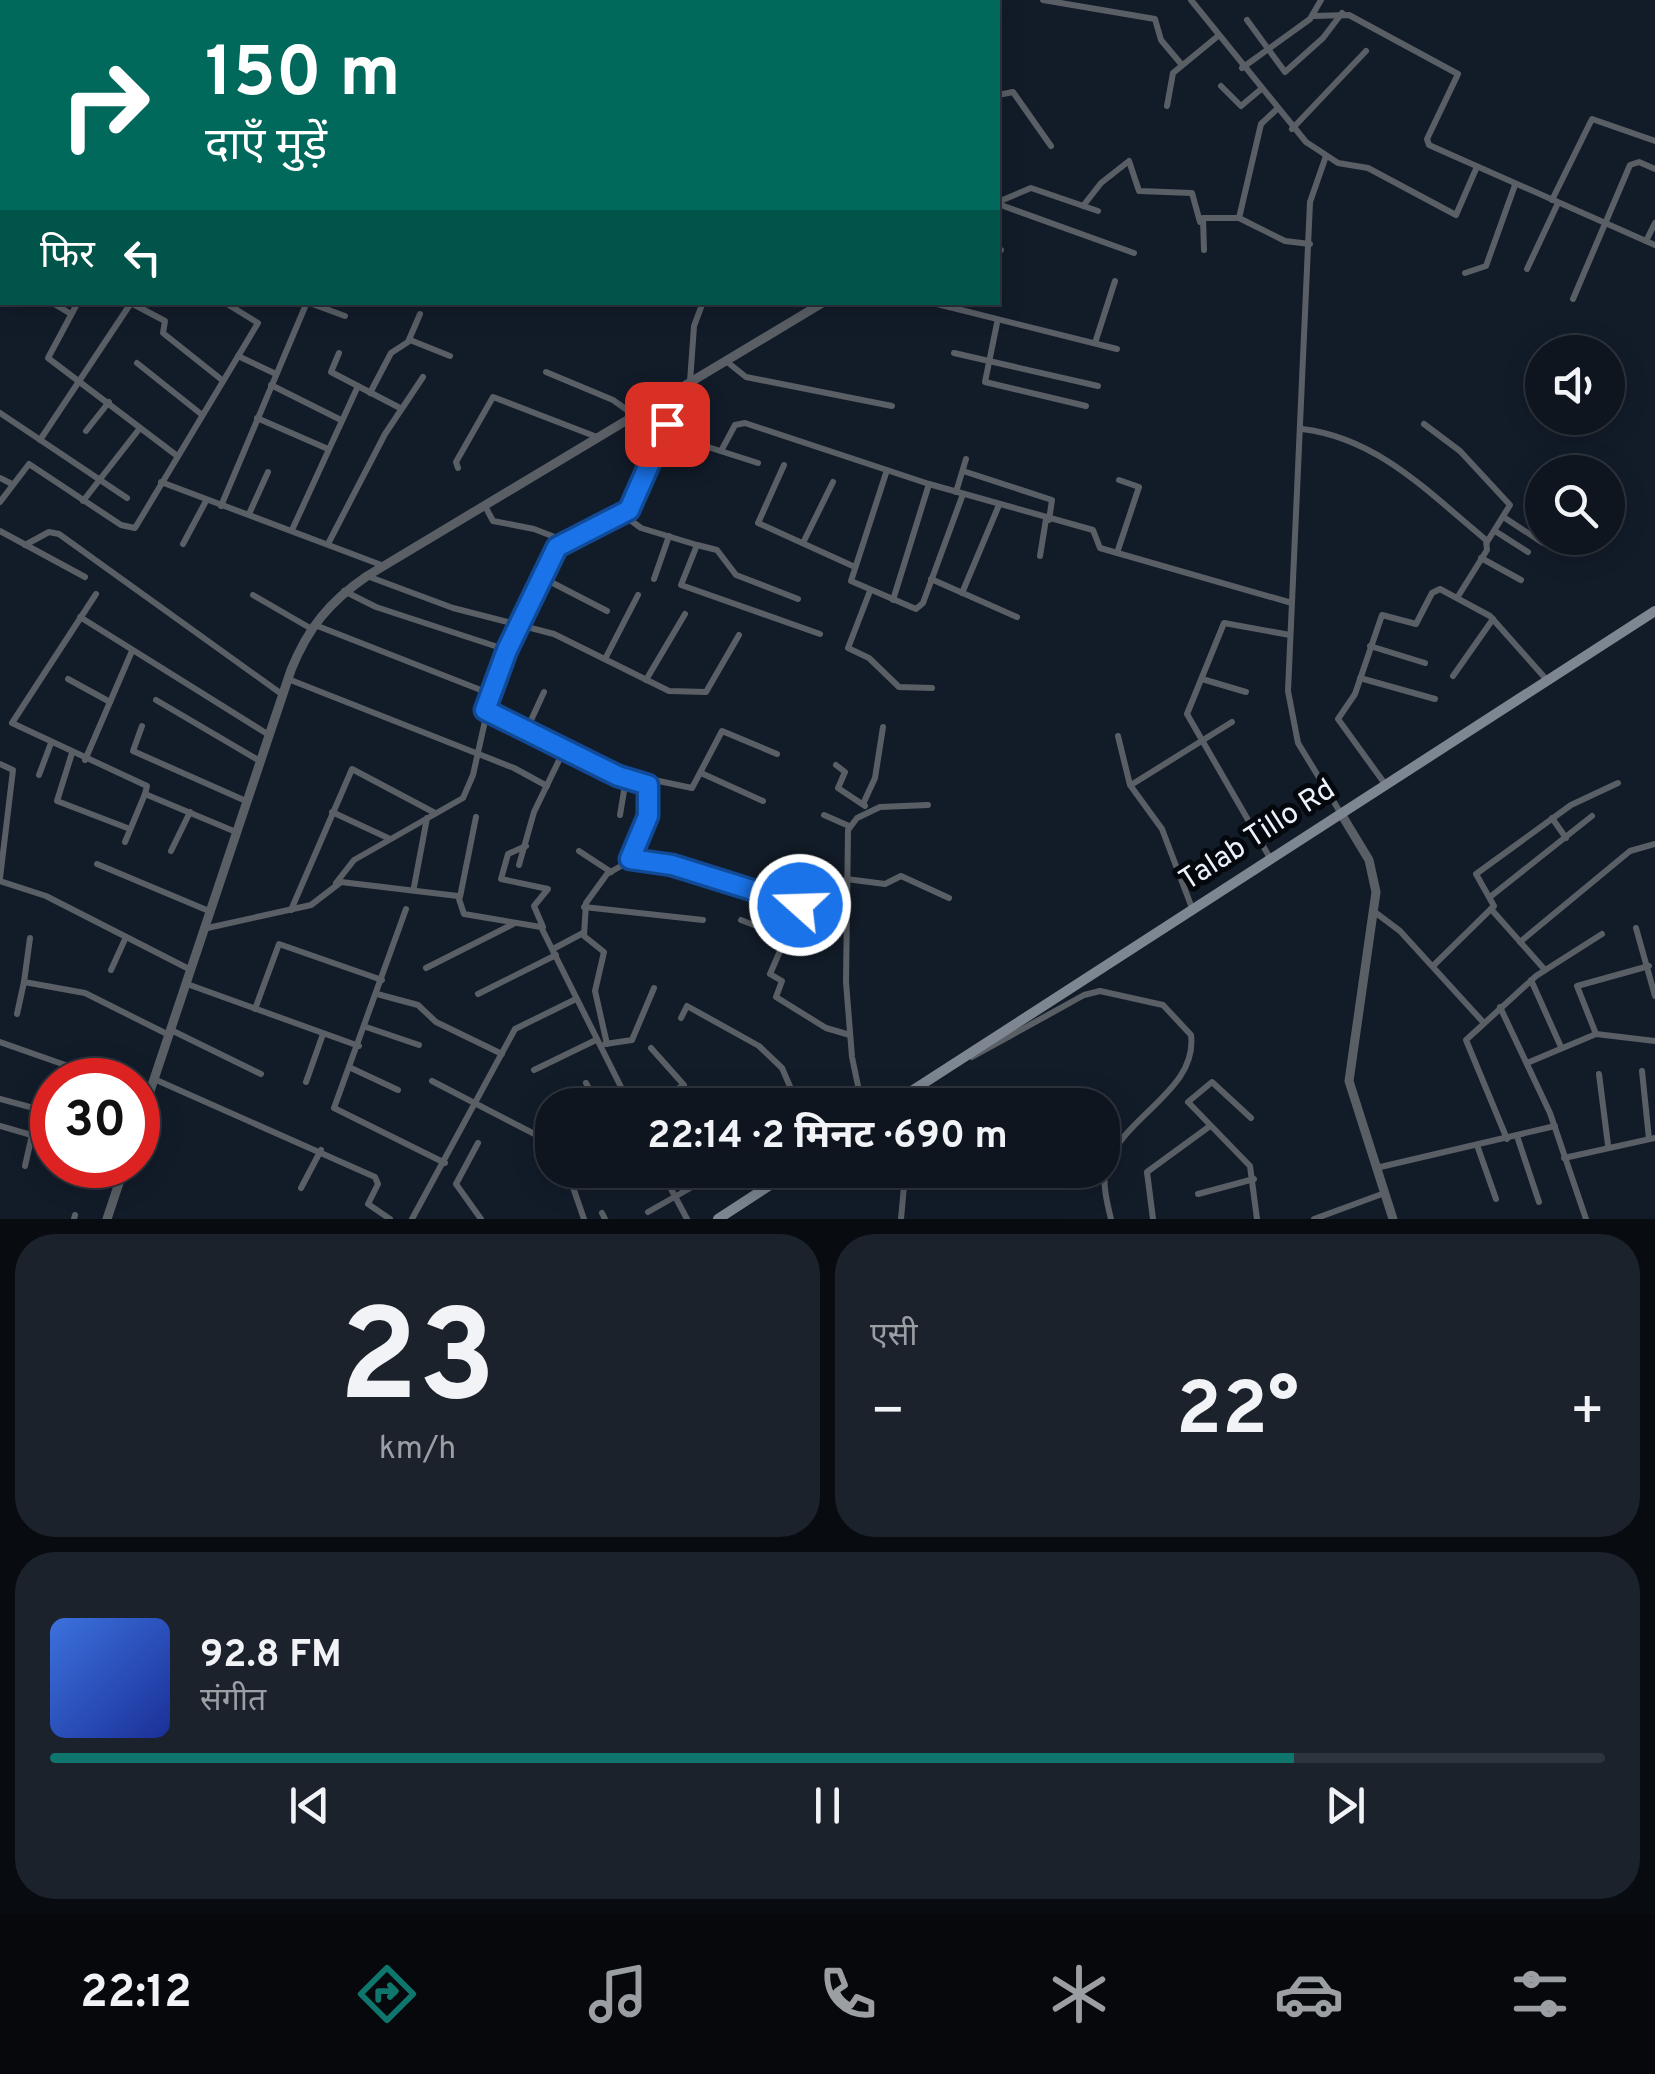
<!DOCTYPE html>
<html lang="hi">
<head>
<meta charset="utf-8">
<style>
  body { margin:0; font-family:Overpass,"Noto Sans Devanagari",sans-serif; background:#1c222c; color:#f1f3f6; height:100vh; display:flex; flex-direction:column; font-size:38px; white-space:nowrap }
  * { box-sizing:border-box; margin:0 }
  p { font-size:32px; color:#9b9fa4 }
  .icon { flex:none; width:55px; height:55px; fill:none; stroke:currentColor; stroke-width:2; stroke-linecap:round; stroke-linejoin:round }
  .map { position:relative; height:1219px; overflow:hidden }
  .drawer { display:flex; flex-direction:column; gap:15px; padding:15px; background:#080c11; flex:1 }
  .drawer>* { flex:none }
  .top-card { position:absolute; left:0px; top:0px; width:1000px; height:305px; box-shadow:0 5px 25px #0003,0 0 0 2px #2e343d; background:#00695c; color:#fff; overflow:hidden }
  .fabs { position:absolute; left:1525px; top:335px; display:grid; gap:20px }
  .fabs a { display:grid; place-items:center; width:100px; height:100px; border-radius:50%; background:#0e151f; box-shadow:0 5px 25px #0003,0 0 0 2px #2e343d; font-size:50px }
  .speed { position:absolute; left:30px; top:1058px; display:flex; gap:20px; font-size:50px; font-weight:700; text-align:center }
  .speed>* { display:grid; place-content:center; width:130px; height:130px; border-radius:50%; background:#0e151f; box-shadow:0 5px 25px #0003,0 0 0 2px #2e343d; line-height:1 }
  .speed .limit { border:15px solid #d22; background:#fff; color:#111 }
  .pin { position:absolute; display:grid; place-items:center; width:85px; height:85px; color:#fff; margin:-42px; border-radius:20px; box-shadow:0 5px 15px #0006 }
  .me { position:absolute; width:110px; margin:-55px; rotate:290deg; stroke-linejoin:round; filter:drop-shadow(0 0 8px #0008) }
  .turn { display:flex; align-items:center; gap:35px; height:210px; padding:0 40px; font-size:45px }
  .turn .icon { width:130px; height:130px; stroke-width:2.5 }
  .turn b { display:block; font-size:70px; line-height:85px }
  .then { display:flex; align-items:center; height:95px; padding:0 40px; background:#0003; gap:20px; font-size:38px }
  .big { font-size:75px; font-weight:700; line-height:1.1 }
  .drawer .widget { flex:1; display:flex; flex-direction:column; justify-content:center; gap:15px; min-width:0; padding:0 35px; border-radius:40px; background:#1c222c }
  .drawer .dial { align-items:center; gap:0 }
  .dial b { font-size:130px; line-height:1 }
  .song { display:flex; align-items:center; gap:30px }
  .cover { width:120px; height:120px; border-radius:15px; background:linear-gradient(135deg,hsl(220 70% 55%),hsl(230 70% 35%)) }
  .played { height:10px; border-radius:5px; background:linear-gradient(90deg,#0f766e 80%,#2e343d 80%) }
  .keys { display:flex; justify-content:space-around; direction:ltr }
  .heat { display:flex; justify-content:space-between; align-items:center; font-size:55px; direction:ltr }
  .drawer .tiles { flex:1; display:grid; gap:15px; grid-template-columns:1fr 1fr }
  .widget:last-child { grid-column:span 2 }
  .trip { position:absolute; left:535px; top:1088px; width:585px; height:100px; border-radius:40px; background:#0e151f; box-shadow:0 5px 25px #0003,0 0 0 2px #2e343d; font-weight:700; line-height:100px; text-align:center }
  .menu { display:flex; height:160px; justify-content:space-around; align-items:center; background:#06080c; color:#9b9fa4 }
  .menu .icon { width:70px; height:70px }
  .menu .current { color:#0f766e }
  .menu b { font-size:45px; color:#f1f3f6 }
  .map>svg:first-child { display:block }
</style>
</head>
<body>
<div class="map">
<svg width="1655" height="1219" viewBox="0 0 1655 1219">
  <rect width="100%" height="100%" fill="#121c29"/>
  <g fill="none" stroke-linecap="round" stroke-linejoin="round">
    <g stroke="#5a5f66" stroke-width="6">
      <polyline points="1043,0 1155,19 1161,40 1182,65"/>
      <polyline points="1191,0 1306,142 1338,163 1368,168 1456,215 1476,169"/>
      <polyline points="549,2 549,0"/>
      <polyline points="646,2 646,0"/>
      <polyline points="857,2 858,0"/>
      <polyline points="1313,16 1349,15 1458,74 1427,139 1429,145 1655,245"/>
      <polyline points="1247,20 1285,72 1323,38 1342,13"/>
      <polyline points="1242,68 1310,19 1321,0"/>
      <polyline points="1221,86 1241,106 1260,90"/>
      <polyline points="998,95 1013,92 1051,146"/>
      <polyline points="1167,106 1173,73 1218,36"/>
      <polyline points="1277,109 1261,124 1239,218 1285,241 1310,244"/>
      <polyline points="1292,129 1366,51"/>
      <polyline points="1326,156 1310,202 1288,691 1298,743 1340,812"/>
      <polyline points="0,186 2,188"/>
      <polyline points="1552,200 1592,119 1655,141"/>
      <polyline points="998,202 1031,188 1098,211"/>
      <polyline points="998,204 1134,253"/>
      <polyline points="1083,206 1101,183 1129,161 1139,191 1192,193 1200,222"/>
      <polyline points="0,231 2,233"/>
      <polyline points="1646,241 1655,223"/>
      <polyline points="998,249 1001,250"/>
      <polyline points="1204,250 1203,218 1239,218"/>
      <polyline points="1527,269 1558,203"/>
      <polyline points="1465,273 1486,266 1515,185"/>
      <polyline points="1573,299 1630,165 1639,162 1655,169"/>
      <polyline points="51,302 71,314"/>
      <polyline points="78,302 48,358 176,455"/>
      <polyline points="929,302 1117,349"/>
      <polyline points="131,303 165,321 163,333 222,380"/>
      <polyline points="997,323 985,382 1086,406"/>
      <polyline points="410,340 450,356"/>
      <polyline points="1095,343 1115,281"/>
      <polyline points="339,353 331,372 400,408"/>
      <polyline points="954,353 1098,386"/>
      <polyline points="238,356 276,374"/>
      <polyline points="726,361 746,377 892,406"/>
      <polyline points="137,363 201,414"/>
      <polyline points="546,372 613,400 634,415"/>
      <polyline points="690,382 694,326 703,302"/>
      <polyline points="271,385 341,420"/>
      <polyline points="370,393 391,353 408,342 420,314"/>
      <polyline points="0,413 127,498"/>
      <polyline points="257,418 328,449"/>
      <polyline points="1424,424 1460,451 1510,505 1487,542"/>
      <path d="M 1302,429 C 1378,438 1429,493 1486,540 L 1487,550 L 1457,598"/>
      <polyline points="86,431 109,402"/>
      <polyline points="664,433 758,463"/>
      <polyline points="40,440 131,303"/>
      <polyline points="721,451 735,425 745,423 929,484 1093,530 1100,548 1292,603"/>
      <polyline points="784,465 758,523 855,567"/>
      <polyline points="458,468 456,462 493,397 597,437"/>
      <polyline points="887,470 851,581 916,609 923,603 963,494"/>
      <polyline points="963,471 1052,500 1049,520"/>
      <polyline points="0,478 12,484"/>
      <polyline points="161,482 384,566"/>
      <polyline points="956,492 966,459"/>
      <polyline points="83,501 140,428"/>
      <polyline points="0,502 29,464 121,525 135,528 258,323 224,302"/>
      <polyline points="221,506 307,302 345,316"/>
      <polyline points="485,506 493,521 534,529 565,541"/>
      <polyline points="249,514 268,472"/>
      <polyline points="622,514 641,528 697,545 681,585 820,634"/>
      <polyline points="1505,518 1543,543"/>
      <polyline points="292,530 358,386"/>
      <polyline points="0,531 85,577"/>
      <polyline points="1495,531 1528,552"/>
      <polyline points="329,542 385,434 423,377"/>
      <polyline points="803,543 833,482"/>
      <polyline points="183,544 206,501"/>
      <polyline points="25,545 49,532 59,534 283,695"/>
      <polyline points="697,545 717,550 736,575 798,599"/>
      <polyline points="1117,553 1139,487 1119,480"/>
      <polyline points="1040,556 1046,519"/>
      <polyline points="1481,558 1521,580"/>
      <polyline points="367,576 453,608 554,634 669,691 706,692 739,635"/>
      <polyline points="545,579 607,611"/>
      <polyline points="654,579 669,536"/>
      <polyline points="931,579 1017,617"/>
      <polyline points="344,591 376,607 507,650"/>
      <polyline points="870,591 848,648 869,658 899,687 932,688"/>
      <polyline points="962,593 999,505"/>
      <polyline points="96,594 12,723 147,786 145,794 236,832"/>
      <polyline points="253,595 310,628"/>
      <polyline points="893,600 929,484"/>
      <polyline points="80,617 269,735"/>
      <polyline points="315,625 491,694"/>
      <polyline points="1370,646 1425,663"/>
      <polyline points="605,659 638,595"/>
      <polyline points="1453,676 1493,619"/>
      <polyline points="1360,678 1435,699"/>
      <polyline points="68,679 110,702"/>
      <polyline points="288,679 514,768 547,786"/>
      <polyline points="1202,679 1246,692"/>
      <polyline points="646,680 685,614"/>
      <polyline points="156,700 260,761"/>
      <polyline points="485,710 618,776 648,785"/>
      <polyline points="142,726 133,751 246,801"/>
      <polyline points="527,729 544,692"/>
      <polyline points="1118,736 1130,785 1162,829 1192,908"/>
      <polyline points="72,753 57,801 130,829"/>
      <polyline points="85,760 132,651"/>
      <polyline points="0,764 13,770 0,878"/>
      <polyline points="836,765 845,772 838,788 865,806"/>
      <polyline points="701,773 763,801"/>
      <polyline points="39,775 51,743"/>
      <polyline points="1385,784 1338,719 1355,694 1382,615 1416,624 1432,593 1440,589 1490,616 1546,679"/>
      <polyline points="1131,785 1232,722"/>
      <polyline points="863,804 875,778 883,727"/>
      <polyline points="332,812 388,838"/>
      <polyline points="620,815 626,779"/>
      <polyline points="824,815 849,826"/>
      <polyline points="1552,818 1566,838"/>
      <polyline points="125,842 145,794"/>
      <polyline points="526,846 508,854 501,879 548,889 534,906 543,927"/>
      <polyline points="171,851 190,812"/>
      <polyline points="579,851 611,872"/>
      <polyline points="1270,858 1187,714 1224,623 1290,635"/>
      <path d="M 630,859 C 705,869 772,904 847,908"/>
      <polyline points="97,864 209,911"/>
      <polyline points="519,865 534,812 565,748"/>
      <polyline points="846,879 885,884 901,876 949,898"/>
      <polyline points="0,881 46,896 191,970"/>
      <polyline points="336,883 354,860 463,798 473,775 491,694 555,550 629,510 664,433 674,393"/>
      <polyline points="414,887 427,818"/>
      <polyline points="460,897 476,817"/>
      <polyline points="1490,897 1592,816"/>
      <polyline points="800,905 770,974 782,981 776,997 826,1028 850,1035"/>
      <polyline points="584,907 703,920"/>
      <polyline points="406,909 334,1108 445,1163"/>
      <polyline points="1491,909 1545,970"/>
      <polyline points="291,910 352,769 435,813"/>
      <polyline points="1376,913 1400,931 1483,1022"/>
      <polyline points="741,920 785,937"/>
      <polyline points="1636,928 1655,996"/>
      <polyline points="203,929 311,905 341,882 458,896 464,914 541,927 630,1105"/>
      <polyline points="30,938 24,982 85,993 169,1035"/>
      <polyline points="1520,942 1630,851 1655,844"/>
      <polyline points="553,949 583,933"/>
      <polyline points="1433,966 1494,906 1476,874 1571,805 1618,783"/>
      <polyline points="426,968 515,923"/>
      <polyline points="111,970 126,937"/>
      <polyline points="1531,980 1561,1047"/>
      <polyline points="187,984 359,1046"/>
      <polyline points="377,994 418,1005 436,1022 502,1054"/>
      <polyline points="478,994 556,955"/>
      <polyline points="1500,1007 1550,1113 1586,1219"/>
      <polyline points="255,1009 279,944 382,980"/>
      <polyline points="17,1014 24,982"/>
      <polyline points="681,1018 687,1006 759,1046 782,1068 798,1105"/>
      <polyline points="366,1027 419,1045"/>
      <polyline points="171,1030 261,1074"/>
      <polyline points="1596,1034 1577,986 1649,966"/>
      <polyline points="0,1042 108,1080"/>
      <polyline points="605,1044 632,1040 654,988"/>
      <polyline points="607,1044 595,991 604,952 584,936 586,903 607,874 628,862 633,853 647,816 648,783 654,780 692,788 722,731 777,754"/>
      <path d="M 972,1057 L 1084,995 L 1100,991 L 1163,1005 L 1191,1035 C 1198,1089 1126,1115 1107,1164 C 1101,1179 1107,1203 1111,1219"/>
      <polyline points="1527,1063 1596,1034 1655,1041"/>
      <polyline points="351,1068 398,1090"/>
      <polyline points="534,1070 596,1040"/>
      <polyline points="1642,1071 1649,1139"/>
      <polyline points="1599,1074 1608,1145"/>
      <polyline points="154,1079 375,1177 378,1184 368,1204 390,1219"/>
      <polyline points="432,1081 552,1143"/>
      <polyline points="306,1082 323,1034"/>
      <polyline points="586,1083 598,1105"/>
      <polyline points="0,1099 52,1113"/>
      <polyline points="649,1105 684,1085 651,1048"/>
      <polyline points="862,1105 852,1057 846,982 848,830 857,818 880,807 928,805"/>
      <polyline points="1251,1118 1212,1082 1188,1102 1250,1166 1257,1219"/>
      <polyline points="0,1126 52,1141"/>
      <polyline points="1517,1136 1539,1202"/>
      <polyline points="1507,1139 1466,1040 1536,976 1602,934"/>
      <polyline points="478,1143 456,1184 481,1219"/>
      <polyline points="1477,1145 1496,1199"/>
      <polyline points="1564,1158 1655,1138"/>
      <polyline points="25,1166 32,1135"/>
      <polyline points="1376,1168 1555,1126"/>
      <polyline points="567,1170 584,1219"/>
      <polyline points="661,1170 687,1219"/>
      <polyline points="899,1170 904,1186 901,1219"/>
      <polyline points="301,1188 321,1150"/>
      <polyline points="1198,1194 1254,1179"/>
      <polyline points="648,1212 722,1170"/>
      <polyline points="602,1213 605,1219"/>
      <polyline points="74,1219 75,1215"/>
      <polyline points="412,1219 515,1029 576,999"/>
      <polyline points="1153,1219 1147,1172 1210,1126"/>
      <polyline points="1314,1219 1382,1194"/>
    </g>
    <g stroke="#5a5f66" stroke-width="9">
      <polyline points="775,0 776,2"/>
      <polyline points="1340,812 1369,860 1376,892 1349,1081 1393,1219"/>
      <path d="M 138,1127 L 291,670 C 308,628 329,602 367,576 L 824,302"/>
      <polyline points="107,1219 125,1165"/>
    </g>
    <g stroke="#7d8691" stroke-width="10">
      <polyline points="890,1105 1655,611"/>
      <polyline points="718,1219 793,1170"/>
    </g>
  </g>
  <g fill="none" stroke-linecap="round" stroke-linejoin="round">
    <defs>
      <polyline id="route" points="667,424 629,510 557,547 507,650 485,710 618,776 648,785 648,816 630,859 672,865 800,905"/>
    </defs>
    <use href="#route" stroke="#114b97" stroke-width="25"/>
    <use href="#route" stroke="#1a73e8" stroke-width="18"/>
  </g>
  <g text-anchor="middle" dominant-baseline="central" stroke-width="10" stroke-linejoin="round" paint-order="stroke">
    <g font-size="30" fill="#ebf2fb" stroke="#04070c">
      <text transform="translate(1258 836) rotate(-33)">Talab Tillo Rd</text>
    </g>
  </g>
</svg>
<div class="fabs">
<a><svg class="icon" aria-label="sound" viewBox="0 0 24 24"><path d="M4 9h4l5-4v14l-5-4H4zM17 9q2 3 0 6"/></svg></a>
<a><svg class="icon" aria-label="search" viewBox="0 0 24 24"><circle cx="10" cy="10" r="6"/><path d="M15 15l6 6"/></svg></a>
</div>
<div class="speed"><div class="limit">30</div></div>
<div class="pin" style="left:667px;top:424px;background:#d93025"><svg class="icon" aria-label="arrive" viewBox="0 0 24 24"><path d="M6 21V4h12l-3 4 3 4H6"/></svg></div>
<svg class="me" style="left:800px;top:905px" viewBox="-20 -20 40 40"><circle r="17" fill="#1a73e8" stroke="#fff" stroke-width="3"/><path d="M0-11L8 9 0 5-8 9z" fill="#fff"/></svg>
<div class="trip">22:14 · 2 मिनट · 690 m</div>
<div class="top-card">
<div class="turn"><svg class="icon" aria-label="right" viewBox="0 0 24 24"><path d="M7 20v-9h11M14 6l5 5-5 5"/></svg><div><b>150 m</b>दाएँ मुड़ें</div></div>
<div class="then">फिर<svg class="icon" aria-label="left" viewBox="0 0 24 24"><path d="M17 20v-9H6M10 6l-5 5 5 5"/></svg></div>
</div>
</div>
<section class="drawer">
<div class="tiles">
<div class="widget dial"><b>23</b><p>km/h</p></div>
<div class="widget"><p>एसी</p>
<div class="heat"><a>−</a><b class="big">22°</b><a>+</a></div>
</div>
<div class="widget">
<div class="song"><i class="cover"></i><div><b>92.8 FM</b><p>संगीत</p></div></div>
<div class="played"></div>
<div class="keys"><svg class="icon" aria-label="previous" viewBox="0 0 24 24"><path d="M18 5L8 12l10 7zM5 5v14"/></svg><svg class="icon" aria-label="pause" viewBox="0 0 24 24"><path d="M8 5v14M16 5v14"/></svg><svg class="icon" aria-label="next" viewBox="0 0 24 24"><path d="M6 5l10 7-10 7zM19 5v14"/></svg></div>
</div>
</div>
</section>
<nav class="menu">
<b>22:12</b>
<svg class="icon current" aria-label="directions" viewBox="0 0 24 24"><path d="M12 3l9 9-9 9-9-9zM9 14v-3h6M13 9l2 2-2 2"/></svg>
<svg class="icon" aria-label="music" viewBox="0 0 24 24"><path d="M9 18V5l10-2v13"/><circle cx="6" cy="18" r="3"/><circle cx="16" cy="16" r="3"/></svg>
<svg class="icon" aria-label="phone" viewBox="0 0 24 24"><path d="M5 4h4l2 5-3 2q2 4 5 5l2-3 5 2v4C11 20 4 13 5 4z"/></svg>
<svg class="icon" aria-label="climate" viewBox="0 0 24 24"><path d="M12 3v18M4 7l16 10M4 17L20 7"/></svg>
<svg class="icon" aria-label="car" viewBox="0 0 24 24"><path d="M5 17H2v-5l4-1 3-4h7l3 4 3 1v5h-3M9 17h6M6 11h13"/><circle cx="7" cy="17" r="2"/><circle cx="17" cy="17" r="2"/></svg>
<svg class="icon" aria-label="filters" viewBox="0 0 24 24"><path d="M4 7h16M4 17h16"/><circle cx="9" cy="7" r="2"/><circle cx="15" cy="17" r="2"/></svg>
</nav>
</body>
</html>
